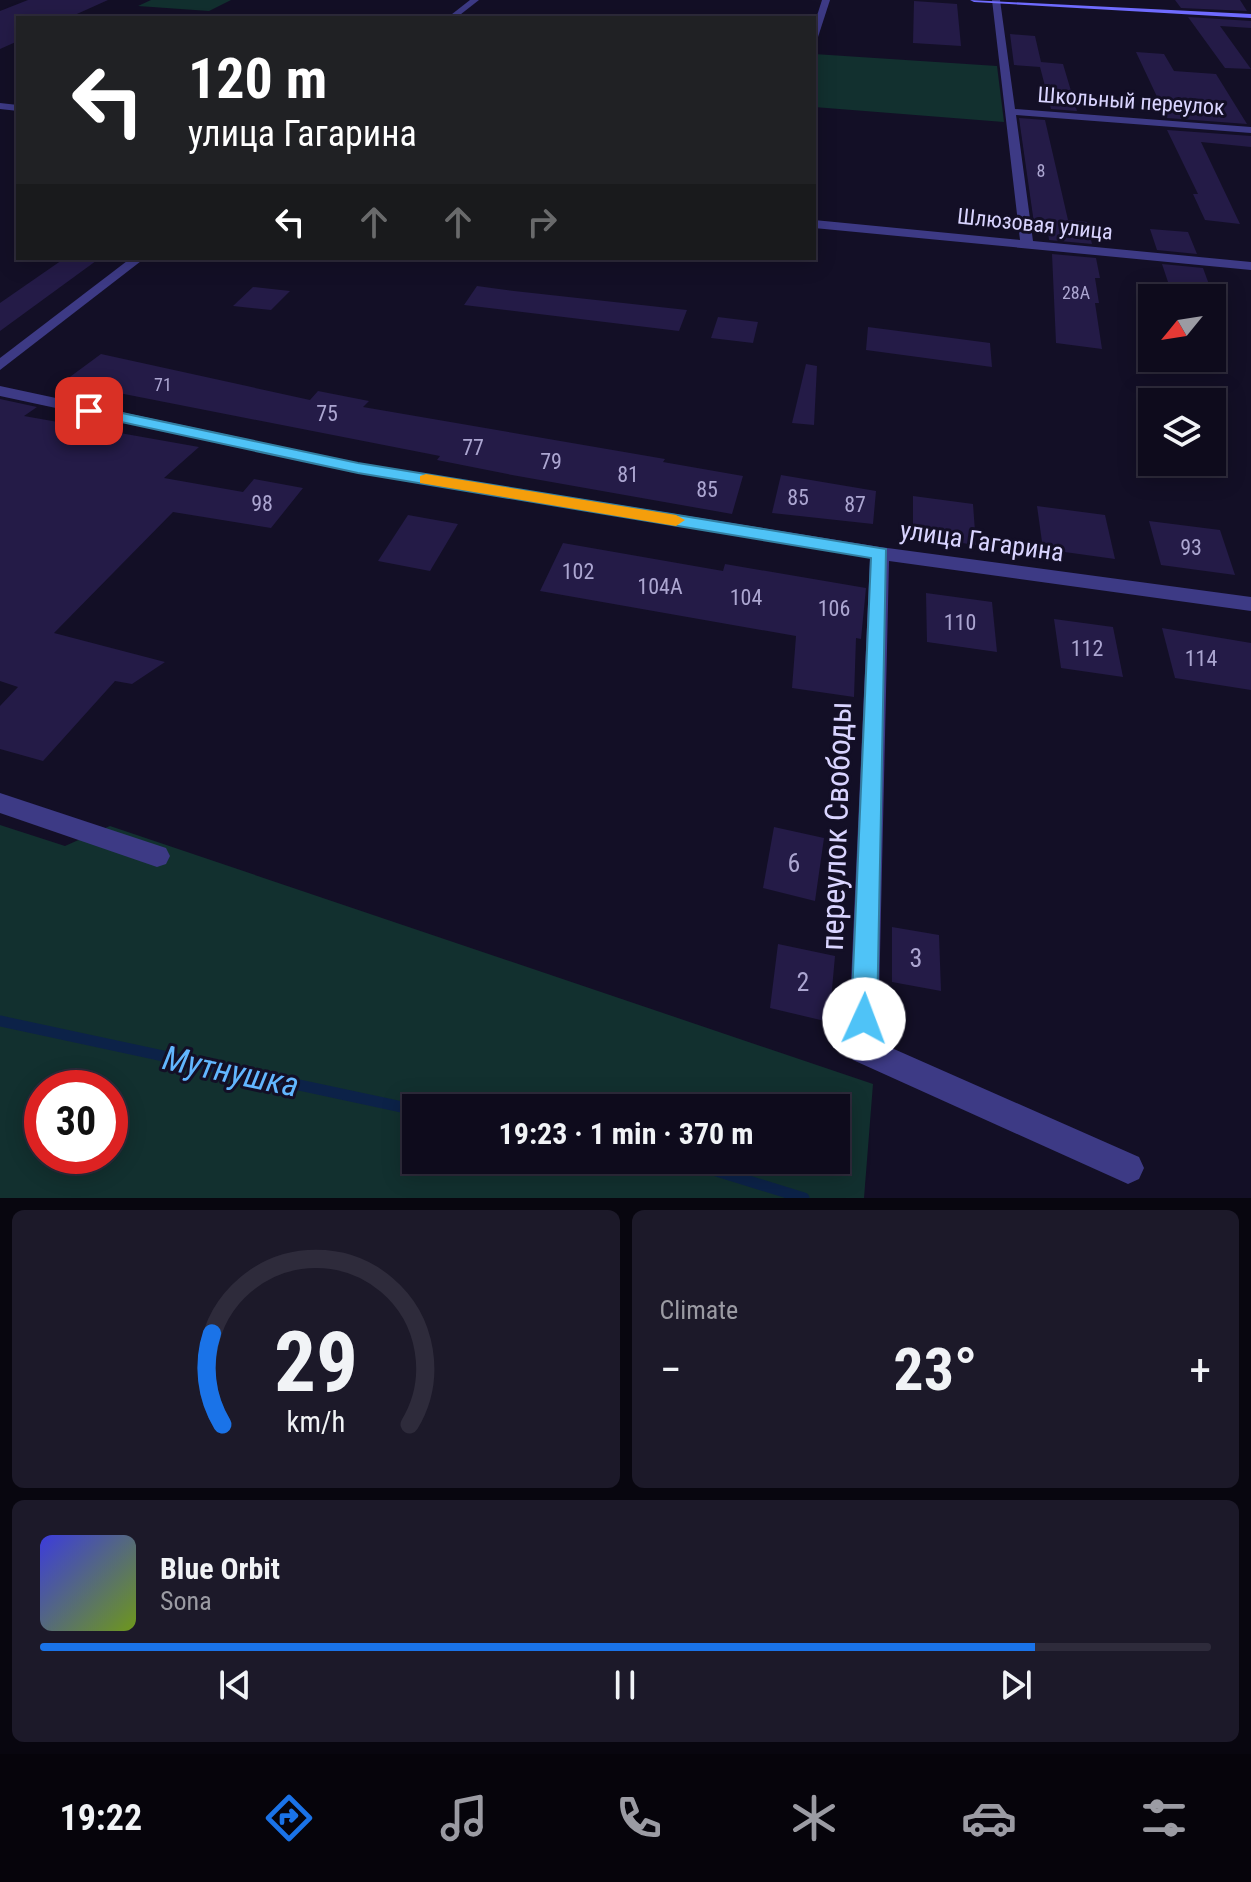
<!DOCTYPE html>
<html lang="en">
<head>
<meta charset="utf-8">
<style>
  body { margin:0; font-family:"Roboto Condensed",sans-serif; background:#1c1929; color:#f1f3f6; height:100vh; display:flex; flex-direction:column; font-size:30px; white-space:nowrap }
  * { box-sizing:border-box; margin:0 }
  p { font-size:26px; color:#9b9ba3 }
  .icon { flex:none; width:44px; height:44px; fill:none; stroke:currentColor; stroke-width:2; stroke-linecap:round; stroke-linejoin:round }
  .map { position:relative; height:1198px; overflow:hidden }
  .drawer { display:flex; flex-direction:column; gap:12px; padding:12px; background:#08060f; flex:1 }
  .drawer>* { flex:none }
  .banner { position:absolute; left:16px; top:16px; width:800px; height:244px; border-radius:0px; box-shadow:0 4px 20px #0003,0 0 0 2px #2e2b3b; background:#202124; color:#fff; overflow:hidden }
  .needle { width:52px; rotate:240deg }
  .buttons { position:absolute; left:1138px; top:284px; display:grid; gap:16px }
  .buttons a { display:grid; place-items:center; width:88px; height:88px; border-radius:0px; background:#0e0b1c; box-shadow:0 4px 20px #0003,0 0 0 2px #2e2b3b; font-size:40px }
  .speed { position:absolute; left:24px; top:1070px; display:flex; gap:16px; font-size:40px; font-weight:700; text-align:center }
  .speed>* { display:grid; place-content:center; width:104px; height:104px; border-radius:50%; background:#0e0b1c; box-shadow:0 4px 20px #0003,0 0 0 2px #2e2b3b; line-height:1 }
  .speed .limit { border:12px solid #d22; background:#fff; color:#111 }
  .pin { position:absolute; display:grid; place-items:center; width:68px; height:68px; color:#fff; margin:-34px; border-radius:16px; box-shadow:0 4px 12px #0006 }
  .me { position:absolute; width:88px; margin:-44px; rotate:2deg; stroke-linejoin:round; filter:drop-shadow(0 0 6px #0008) }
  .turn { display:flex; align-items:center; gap:28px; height:168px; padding:0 40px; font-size:36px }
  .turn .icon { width:104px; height:104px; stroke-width:2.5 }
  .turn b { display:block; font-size:56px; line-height:68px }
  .lanes { display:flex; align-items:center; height:76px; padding:0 40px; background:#0003; justify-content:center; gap:40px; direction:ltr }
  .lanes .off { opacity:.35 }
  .big { font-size:60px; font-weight:700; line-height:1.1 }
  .drawer .widget { flex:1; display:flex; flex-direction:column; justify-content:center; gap:12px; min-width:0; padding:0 28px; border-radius:12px; background:#1c1929 }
  .drawer .dial { align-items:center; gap:0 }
  .dial svg { height:208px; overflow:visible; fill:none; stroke:#2e2b3b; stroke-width:7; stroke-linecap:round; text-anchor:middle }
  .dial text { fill:#f1f3f6; stroke:none }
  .song { display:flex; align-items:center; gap:24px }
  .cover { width:96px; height:96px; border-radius:12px; background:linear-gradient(135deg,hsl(240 70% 55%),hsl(80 70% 35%)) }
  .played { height:8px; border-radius:4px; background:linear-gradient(90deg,#1a73e8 85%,#2e2b3b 85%) }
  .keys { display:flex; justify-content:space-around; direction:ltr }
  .heat { display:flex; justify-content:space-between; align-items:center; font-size:44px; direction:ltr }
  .drawer .tiles { flex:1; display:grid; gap:12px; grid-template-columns:1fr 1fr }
  .widget:last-child { grid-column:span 2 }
  .trip { position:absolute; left:402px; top:1094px; width:448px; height:80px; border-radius:0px; background:#0e0b1c; box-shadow:0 4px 20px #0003,0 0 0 2px #2e2b3b; font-weight:700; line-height:80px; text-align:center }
  .dock { display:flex; height:128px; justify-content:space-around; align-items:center; background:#06040b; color:#9b9ba3 }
  .dock .icon { width:56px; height:56px }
  .dock .on { color:#1a73e8 }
  .dock b { font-size:36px; color:#f1f3f6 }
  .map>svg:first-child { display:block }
</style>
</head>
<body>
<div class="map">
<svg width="1251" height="1198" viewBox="0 0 1251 1198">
  <rect width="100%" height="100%" fill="#130f26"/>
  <g fill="#12302f" fill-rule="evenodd">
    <polygon points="151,0 231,0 209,11 138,6"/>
    <polygon points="814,54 997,66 1004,122 814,107"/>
    <path d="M 0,825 L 65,846 L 110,826 L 873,1084 L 864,1198 L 0,1198 ZM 42,1088 L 110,1088 L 110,1156 L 42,1156 ZM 416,1108 L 836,1108 L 836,1160 L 416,1160 Z"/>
  </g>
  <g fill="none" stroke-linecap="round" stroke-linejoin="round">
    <g stroke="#0c2248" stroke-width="11">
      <polyline points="0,1021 416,1110"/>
      <polyline points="681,1160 804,1198"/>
    </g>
  </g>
  <g fill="#241b47">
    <polygon points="28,0 108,0 68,18 18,18 18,41 0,49 0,11"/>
    <polygon points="1175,0 1240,0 1247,11 1181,8"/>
    <polygon points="914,1 957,4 961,46 913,43"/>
    <polygon points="1188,17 1251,21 1251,28 1220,26 1251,69 1225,68"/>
    <polygon points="1010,34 1035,36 1041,62 1063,64 1077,111 1051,109 1040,67 1014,65"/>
    <polygon points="1136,52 1164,54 1174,71 1216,74 1247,124 1167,118"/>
    <polygon points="1019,118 1045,120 1068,220 1087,222 1092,244 1049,240 1048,231 1035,230"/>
    <polygon points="1167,130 1251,136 1251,147 1201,142 1240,224 1205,220 1193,194 1198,194"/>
    <polygon points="1150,229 1188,232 1197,254 1157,250"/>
    <polygon points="1052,254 1096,258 1100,278 1095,278 1099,303 1095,303 1102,349 1056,343"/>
    <polygon points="65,258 100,258 0,331 0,303"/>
    <polygon points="1162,264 1203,268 1211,290 1169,285"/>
    <polygon points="477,286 514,291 687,310 679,331 464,305"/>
    <polygon points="253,287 290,291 271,310 233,306"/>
    <polygon points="718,317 758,322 753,343 711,338"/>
    <polygon points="868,327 990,343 992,367 866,350"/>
    <polygon points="101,354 310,400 318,391 369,401 363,407 665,459 663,462 743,476 732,514 512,475 437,460 440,456 63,382"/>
    <polygon points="806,364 817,366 814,425 792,423"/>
    <polygon points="0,399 37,407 24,416 199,447 164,478 243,492 254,479 303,488 271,528 173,512 54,633 165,662 132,684 115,681 43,761 0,749 0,706 18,687 0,681"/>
    <polygon points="781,475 876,491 873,524 772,513"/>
    <polygon points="913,496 973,504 976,545 913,536"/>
    <polygon points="1037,506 1105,515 1115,559 1043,549"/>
    <polygon points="408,515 458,524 430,571 378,561"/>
    <polygon points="1149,521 1220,530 1235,575 1161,565"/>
    <polygon points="563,543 723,571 725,564 866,588 861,639 856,638 854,697 792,688 796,636 540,591"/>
    <polygon points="926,593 992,602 997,652 927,642"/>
    <polygon points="1054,619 1113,627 1123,677 1061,668"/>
    <polygon points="1162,628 1251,643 1251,690 1175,678"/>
    <polygon points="774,827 824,838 815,901 763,888"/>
    <polygon points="892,927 939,935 941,991 892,982"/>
    <polygon points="778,944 835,956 829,1022 770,1008"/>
  </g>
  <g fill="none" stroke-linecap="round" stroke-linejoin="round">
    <g fill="#3d3a85" fill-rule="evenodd">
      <polygon points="470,0 479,0 456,18 447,18"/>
      <polygon points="822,0 830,0 818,37 814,40 814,25"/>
      <polygon points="992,0 1000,0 1015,109 1251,127 1251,133 1016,115 1033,241 1251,262 1251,270 814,228 814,220 1020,240"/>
      <polygon points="0,103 18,105 18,111 0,109"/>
      <polygon points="131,258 145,258 0,370 0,358"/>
      <polygon points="0,386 358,463 880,547 1251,597 1251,611 889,561 878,1042 1139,1157 1144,1168 1139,1179 1128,1184 1117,1179 853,1060 848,1050 870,558 358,473 0,396"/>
      <polygon points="0,793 166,848 170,856 166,864 157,867 0,813"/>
    </g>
    <polygon fill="#6f6bff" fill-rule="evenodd" points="970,0 1251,14 1251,18 974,2"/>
  </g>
  <polygon fill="#4fc3f7" stroke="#337fa1" stroke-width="2" points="89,406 358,463 886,549 877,1019 873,1028 864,1032 854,1028 851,1019 871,558 358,473 84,414 84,407"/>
  <polygon fill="#f59e0b" points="426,474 676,515 685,520 676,526 420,483 420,476"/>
  <g text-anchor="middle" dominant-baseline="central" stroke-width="6" stroke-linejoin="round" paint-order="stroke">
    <g font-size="18" fill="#aca6d1">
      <text x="1041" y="170">8</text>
      <text x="1076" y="292">28А</text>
      <text x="163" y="384">71</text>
    </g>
    <g font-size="22" fill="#d9d4ff" stroke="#130f26">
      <text transform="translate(1131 101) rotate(4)">Школьный переулок</text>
      <text transform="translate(1035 224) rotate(6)">Шлюзовая улица</text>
    </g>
    <g font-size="22" fill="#aca6d1">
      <text x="327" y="413">75</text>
      <text x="473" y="447">77</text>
      <text x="551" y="461">79</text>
      <text x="628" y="474">81</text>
      <text x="707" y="489">85</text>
      <text x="798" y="497">85</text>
      <text x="262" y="503">98</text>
      <text x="855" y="504">87</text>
      <text x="1191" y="547">93</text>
      <text x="578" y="571">102</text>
      <text x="660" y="586">104А</text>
      <text x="746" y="597">104</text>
      <text x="834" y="608">106</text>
      <text x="960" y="622">110</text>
      <text x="1087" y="648">112</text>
      <text x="1201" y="658">114</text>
    </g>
    <g font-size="26" fill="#d9d4ff" stroke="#130f26">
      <text transform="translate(982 541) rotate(8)">улица Гагарина</text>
    </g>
    <g font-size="26" fill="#aca6d1">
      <text x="794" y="863">6</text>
      <text x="916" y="958">3</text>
      <text x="803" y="982">2</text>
    </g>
    <g font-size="32" fill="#d9d4ff" stroke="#130f26">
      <text transform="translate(836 826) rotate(-88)">переулок Свободы</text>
    </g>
    <g font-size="34" font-style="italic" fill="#62b6ff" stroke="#130f26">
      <text transform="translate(231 1071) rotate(12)">Мутнушка</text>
    </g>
  </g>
</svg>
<div class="buttons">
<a><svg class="needle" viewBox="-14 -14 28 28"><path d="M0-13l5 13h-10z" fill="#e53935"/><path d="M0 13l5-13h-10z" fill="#9b9ba3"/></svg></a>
<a><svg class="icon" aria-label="layers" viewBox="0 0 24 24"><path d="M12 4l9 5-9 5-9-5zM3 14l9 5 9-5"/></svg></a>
</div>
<div class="speed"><div class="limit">30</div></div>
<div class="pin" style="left:89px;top:411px;background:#d93025"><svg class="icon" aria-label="arrive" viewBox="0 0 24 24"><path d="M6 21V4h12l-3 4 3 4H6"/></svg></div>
<svg class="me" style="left:864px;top:1019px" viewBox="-20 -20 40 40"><circle r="19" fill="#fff"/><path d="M0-13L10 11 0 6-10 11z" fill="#4fc3f7"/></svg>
<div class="trip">19:23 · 1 min · 370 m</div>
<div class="banner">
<div class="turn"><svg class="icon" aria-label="left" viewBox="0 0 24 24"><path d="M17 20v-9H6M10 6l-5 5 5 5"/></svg><div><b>120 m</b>улица Гагарина</div></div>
<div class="lanes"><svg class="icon" aria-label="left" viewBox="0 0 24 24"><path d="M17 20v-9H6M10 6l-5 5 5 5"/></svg><svg class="icon off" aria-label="ahead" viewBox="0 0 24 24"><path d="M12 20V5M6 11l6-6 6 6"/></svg><svg class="icon off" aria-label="ahead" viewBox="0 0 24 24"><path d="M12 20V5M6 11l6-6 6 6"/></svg><svg class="icon off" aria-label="right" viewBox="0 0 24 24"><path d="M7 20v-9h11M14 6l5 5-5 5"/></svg></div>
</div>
</div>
<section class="drawer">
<div class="tiles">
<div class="widget dial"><svg viewBox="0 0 100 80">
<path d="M14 69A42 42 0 1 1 86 69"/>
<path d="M14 69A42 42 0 0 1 10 34" stroke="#1a73e8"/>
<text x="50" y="56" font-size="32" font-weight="700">29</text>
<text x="50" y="72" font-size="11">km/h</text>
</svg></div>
<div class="widget"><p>Climate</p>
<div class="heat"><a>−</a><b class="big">23°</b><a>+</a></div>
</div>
<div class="widget">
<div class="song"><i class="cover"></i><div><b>Blue Orbit</b><p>Sona</p></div></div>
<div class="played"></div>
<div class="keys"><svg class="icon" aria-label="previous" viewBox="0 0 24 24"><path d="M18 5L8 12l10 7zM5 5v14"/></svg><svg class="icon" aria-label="pause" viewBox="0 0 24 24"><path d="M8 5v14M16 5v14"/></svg><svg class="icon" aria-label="next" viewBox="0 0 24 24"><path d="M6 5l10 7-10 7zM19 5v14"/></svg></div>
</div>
</div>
</section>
<nav class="dock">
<b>19:22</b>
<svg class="icon on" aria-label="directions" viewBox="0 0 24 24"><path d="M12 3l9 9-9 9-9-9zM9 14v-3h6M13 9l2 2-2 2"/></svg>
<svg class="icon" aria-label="music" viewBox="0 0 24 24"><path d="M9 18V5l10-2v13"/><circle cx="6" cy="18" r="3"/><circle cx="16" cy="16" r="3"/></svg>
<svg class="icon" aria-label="phone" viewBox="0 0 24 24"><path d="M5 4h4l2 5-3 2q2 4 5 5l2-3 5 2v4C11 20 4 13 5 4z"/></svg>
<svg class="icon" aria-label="climate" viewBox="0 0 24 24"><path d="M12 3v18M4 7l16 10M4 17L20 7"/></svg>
<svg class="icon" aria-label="car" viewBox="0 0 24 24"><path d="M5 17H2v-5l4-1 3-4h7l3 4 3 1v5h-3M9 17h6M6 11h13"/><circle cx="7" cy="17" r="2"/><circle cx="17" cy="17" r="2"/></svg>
<svg class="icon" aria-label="filters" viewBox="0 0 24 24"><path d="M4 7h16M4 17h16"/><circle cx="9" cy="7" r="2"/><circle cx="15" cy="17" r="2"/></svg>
</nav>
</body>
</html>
